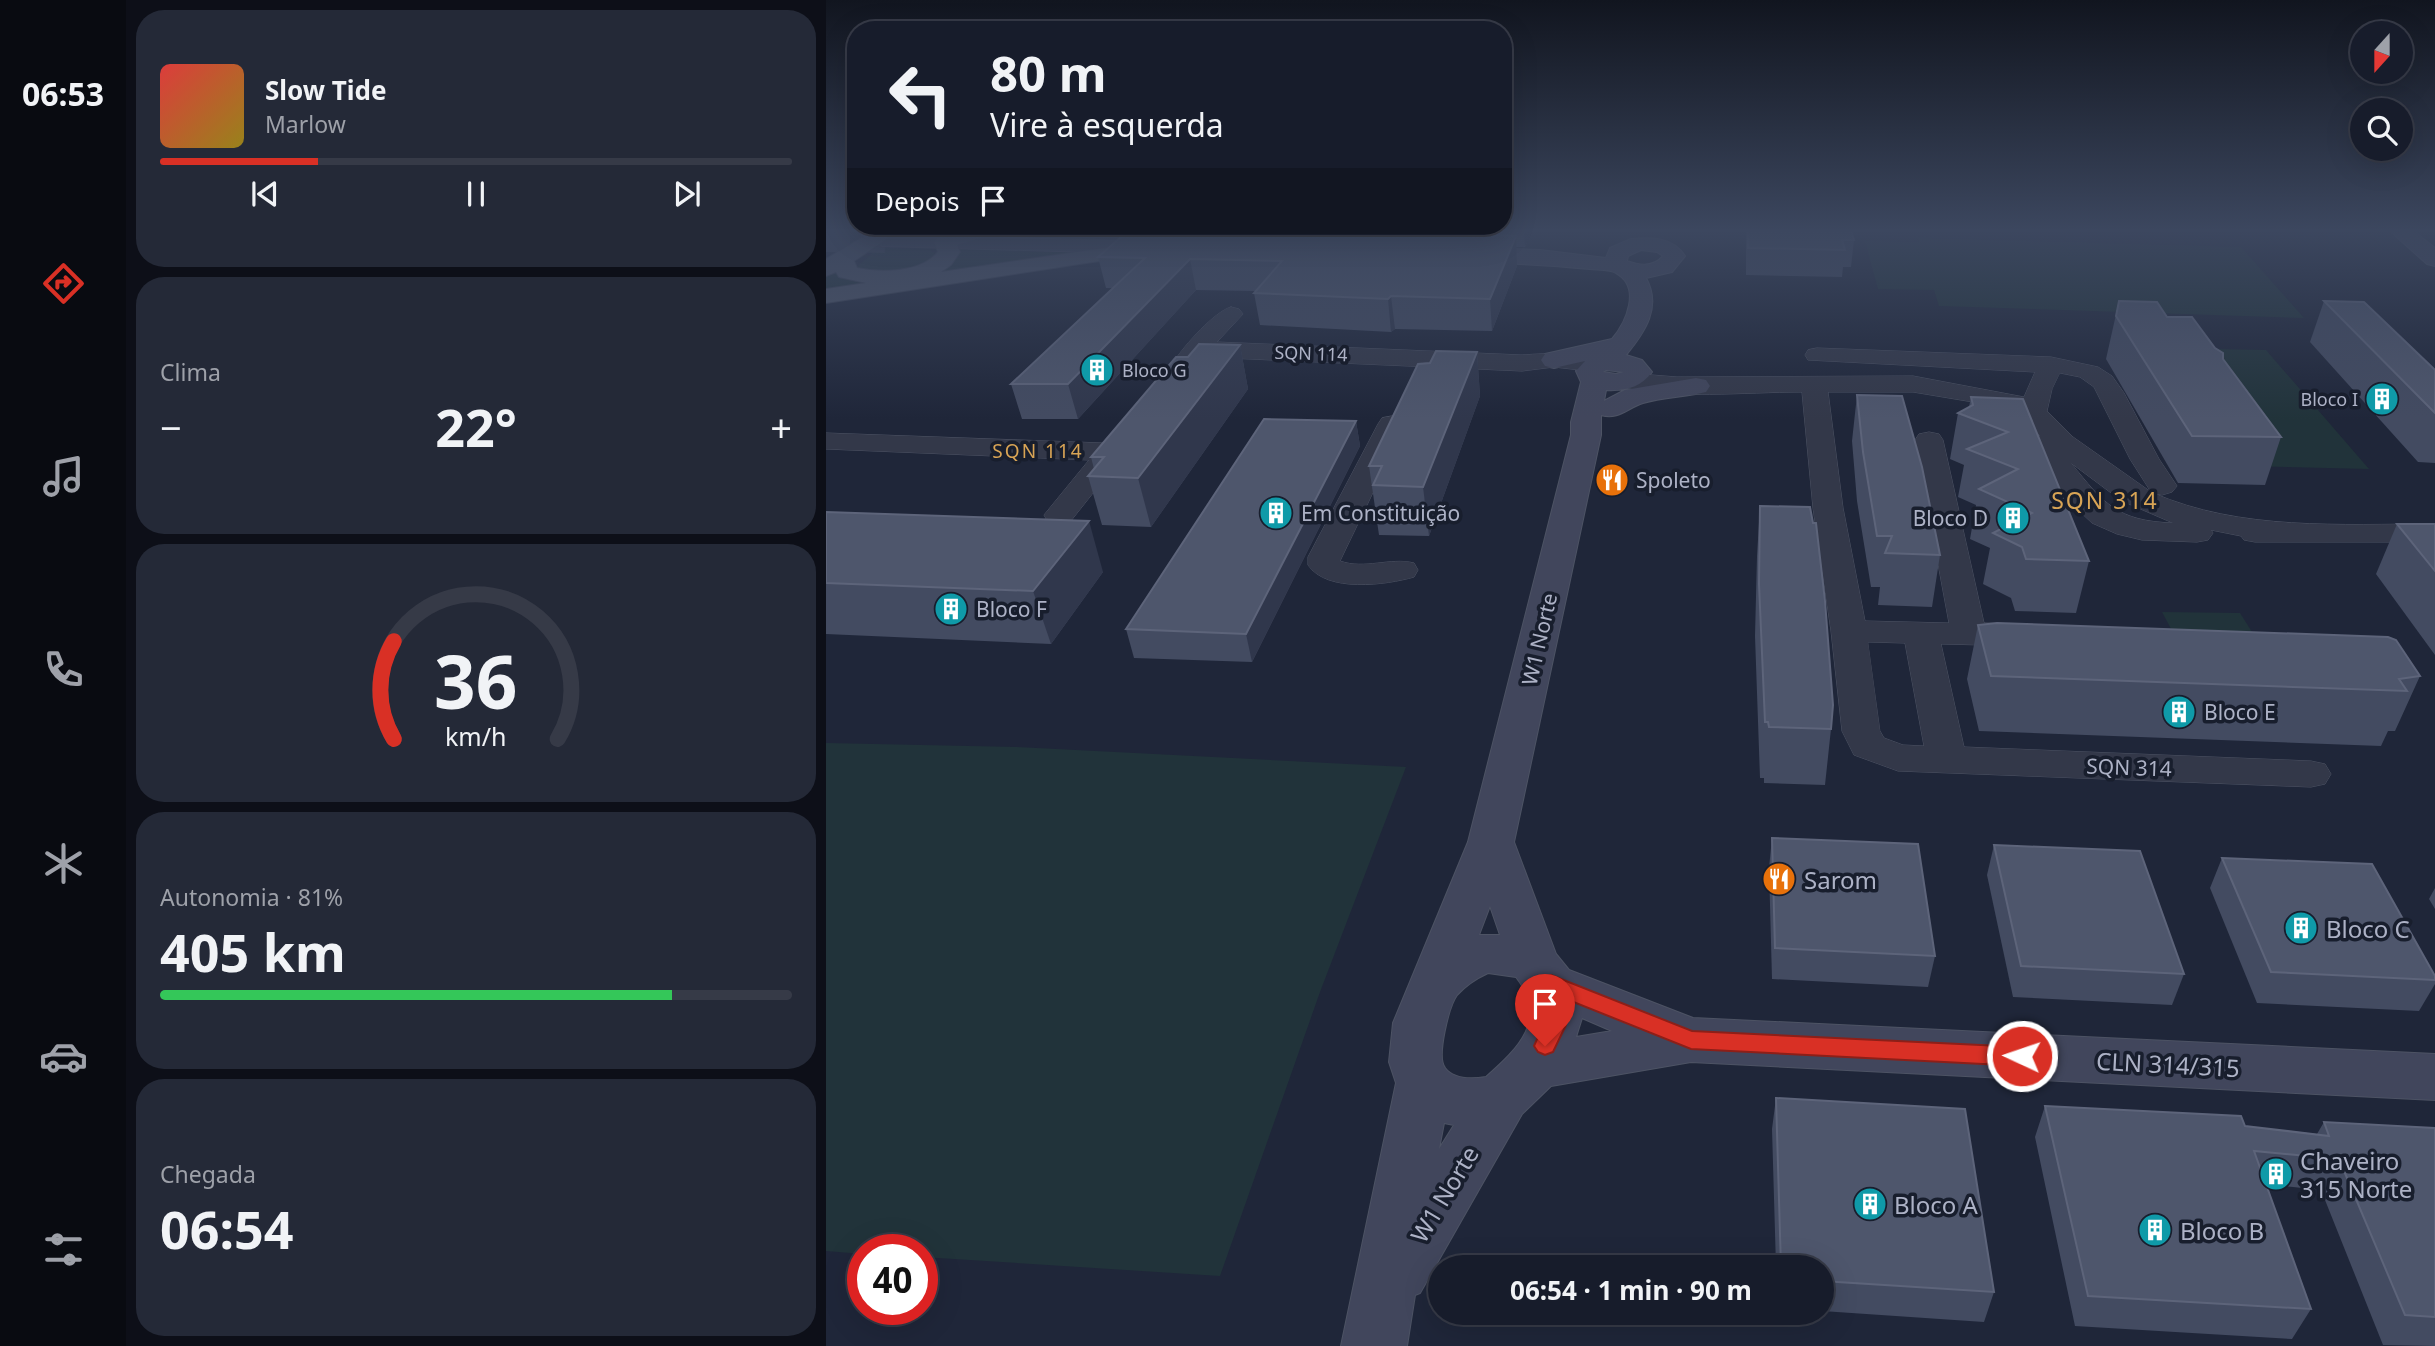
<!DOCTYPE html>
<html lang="pt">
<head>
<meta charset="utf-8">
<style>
  body { margin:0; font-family:"Noto Sans",sans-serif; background:#242937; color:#f1f3f6; height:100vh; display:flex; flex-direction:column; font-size:26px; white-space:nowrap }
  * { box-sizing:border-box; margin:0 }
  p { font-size:23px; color:#9ea1a9 }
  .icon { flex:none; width:38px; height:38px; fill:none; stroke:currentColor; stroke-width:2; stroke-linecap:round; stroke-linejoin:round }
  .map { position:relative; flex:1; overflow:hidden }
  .sheet { display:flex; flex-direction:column; gap:10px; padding:10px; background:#0d0f18; width:700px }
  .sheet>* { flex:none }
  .guide { position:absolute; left:21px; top:21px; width:665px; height:214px; border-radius:28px; box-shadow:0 7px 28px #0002,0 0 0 2px #363a47; background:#171c2b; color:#f1f3f6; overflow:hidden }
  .needle { width:46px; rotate:201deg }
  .fabs { position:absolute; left:1524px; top:21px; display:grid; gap:14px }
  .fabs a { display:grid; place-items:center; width:63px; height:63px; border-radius:50%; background:#171c2b; box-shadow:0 7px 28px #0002,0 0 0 2px #363a47; font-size:35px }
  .speed { position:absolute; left:21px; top:1234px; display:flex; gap:14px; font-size:35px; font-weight:700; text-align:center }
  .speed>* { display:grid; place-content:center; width:91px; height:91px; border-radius:50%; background:#171c2b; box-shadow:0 7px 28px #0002,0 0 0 2px #363a47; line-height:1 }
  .speed .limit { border:10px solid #d22; background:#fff; color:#111 }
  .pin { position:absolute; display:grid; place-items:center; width:60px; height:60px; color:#fff; margin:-72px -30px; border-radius:50% 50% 50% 0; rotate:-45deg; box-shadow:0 0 7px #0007 }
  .pin .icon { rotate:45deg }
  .me { position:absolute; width:77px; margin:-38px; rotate:273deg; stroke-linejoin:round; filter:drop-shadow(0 0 5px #0008) }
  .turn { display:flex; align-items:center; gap:24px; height:147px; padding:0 28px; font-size:32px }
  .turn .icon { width:91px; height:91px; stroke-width:2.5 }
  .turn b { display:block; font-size:49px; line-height:60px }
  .then { display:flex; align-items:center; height:66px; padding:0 28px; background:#0003; gap:14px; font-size:26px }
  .big { font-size:52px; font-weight:700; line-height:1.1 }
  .sheet .widget { flex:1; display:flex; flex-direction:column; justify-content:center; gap:10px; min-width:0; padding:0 24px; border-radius:28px; background:#242937 }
  .sheet .dial { align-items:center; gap:0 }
  .dial svg { height:182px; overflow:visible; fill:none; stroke:#363a47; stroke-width:7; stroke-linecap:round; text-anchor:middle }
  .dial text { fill:#f1f3f6; stroke:none }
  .song { display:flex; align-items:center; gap:21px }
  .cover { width:84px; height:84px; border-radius:10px; background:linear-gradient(135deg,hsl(0 70% 55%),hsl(50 70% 35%)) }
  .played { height:7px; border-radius:4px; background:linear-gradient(90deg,#d93025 25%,#363a47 25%) }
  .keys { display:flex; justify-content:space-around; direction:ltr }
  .heat { display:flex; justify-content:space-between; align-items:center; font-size:38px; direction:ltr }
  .charge { height:10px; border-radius:5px; background:linear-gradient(90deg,#34c759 81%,#363a47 0) }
  .trip { position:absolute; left:602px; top:1255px; width:406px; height:70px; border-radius:35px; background:#171c2b; box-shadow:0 7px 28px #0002,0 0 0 2px #363a47; font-weight:700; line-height:70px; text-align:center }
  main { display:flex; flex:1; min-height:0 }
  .dock { display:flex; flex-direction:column; width:126px; justify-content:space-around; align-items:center; background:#090b11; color:#9ea1a9 }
  .dock .icon { width:49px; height:49px }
  .dock .on { color:#d93025 }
  .dock b { font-size:32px; color:#f1f3f6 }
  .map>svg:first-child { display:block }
</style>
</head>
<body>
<main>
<nav class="dock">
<b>06:53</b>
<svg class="icon on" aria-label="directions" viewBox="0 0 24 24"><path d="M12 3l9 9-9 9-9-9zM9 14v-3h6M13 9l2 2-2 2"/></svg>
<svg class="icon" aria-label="music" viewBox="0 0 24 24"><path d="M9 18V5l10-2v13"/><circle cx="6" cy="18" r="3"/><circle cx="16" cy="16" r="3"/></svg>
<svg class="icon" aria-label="phone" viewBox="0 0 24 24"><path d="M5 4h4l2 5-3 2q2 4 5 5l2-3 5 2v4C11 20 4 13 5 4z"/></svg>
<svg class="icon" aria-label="climate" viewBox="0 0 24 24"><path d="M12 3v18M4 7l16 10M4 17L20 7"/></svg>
<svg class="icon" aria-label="car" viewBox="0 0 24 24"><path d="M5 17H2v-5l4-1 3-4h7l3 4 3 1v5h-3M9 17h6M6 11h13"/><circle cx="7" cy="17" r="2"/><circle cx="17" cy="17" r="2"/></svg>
<svg class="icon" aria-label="filters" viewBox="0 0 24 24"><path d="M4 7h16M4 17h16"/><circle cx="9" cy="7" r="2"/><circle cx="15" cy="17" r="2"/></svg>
</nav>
<section class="sheet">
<div class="widget">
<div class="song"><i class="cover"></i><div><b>Slow Tide</b><p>Marlow</p></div></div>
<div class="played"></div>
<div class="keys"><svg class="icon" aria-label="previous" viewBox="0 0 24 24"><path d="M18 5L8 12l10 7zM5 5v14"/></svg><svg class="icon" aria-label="pause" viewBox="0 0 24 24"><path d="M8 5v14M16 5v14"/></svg><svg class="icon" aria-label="next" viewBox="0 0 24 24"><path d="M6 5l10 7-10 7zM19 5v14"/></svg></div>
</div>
<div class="widget"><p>Clima</p>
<div class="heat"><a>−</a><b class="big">22°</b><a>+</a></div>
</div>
<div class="widget dial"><svg viewBox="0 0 100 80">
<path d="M14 69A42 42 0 1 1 86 69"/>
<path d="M14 69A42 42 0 0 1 14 26" stroke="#d93025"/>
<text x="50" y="56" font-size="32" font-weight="700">36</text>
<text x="50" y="72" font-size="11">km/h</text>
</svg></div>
<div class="widget"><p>Autonomia · 81%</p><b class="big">405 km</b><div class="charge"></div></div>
<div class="widget"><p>Chegada</p><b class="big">06:54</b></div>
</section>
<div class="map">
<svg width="1609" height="1346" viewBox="0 0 1609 1346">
  <rect width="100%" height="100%" fill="#1f2639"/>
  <g fill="#21333a">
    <polygon points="170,230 239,230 286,243 139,241"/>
    <polygon points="1092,238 1415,247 1478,318 1113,306 1108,290 1052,289 1039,241 1093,242"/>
    <polygon points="52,248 104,250 114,259 68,274 29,269"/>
    <polygon points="129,249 273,253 0,293 0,276 13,268 16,276 23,279 76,279"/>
    <polygon points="1334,348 1440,350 1543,469 1418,466"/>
    <polygon points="1336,612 1414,613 1440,654 1358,653"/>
    <polygon points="0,743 191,747 580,767 494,992 394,1276 96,1257 96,1250 37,1250 37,1254 0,1251"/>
  </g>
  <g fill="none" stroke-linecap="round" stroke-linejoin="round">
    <polyline stroke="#3b4255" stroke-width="24" stroke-dasharray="24 11" stroke-linecap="butt" points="0,240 64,241"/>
    <defs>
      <g id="street">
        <path d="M 405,307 L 413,309 L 417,314 L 391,342 L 696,355 C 724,353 752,352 780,359 L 784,364 L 780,369 L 771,372 L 728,367 L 696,371 L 378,357 C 369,366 365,368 352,365 L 349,360 C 358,346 389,311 405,307 Z"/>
        <path d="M 991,348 L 1225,357 L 1272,367 L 1286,376 L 1298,393 L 1333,459 L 1351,486 L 1346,492 L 1336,495 L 1327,493 C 1415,531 1514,524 1609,524 L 1609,542 L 1429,542 L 1418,540 L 1415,536 L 1385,530 L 1387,533 L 1382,540 L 1371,542 L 1316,540 L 1291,534 L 1266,523 L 1248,506 L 1199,444 L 1203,438 L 1214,436 L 1203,425 L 1186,430 L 1176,428 L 1172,422 L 1176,416 L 1186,412 L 1177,407 L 1087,392 L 1002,392 L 1017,508 L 1039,621 L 1123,623 L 1089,440 L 1093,434 L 1103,432 L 1113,434 L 1117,440 L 1158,623 L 1201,624 L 1213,628 L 1219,635 L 1213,642 L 1201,646 L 1115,644 L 1138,747 L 1485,761 L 1499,764 L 1505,774 L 1499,784 L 1485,787 L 1072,771 L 1028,755 L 1016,731 L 1005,631 L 987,508 L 976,392 C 918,392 848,400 792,386 L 788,381 L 792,376 L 801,373 L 851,377 L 1087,376 L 1198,397 L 1209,372 L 982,360 L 979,355 L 982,350 ZM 1234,373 L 1254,377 L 1268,387 L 1304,459 L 1325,492 L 1247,437 L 1221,411 L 1226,389 ZM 1245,463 L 1296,501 L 1347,523 C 1291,521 1278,504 1245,463 ZM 1042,642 L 1079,643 L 1098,746 L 1077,745 L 1058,738 L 1054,731 Z"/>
        <path d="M 566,416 L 576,418 L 580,424 L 514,561 C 539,570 564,557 588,563 L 592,570 L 588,577 C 560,585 501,593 482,565 L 482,557 L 552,424 L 556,418 Z"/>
        <polygon points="295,432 305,434 309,440 244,522 233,524 222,522 218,515 263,460 0,449 0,433 277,443 285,434"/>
      </g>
      <g id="secondary">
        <polygon points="1563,230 1586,230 1609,248 1609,266 1601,264"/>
        <polygon points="64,235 335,242 343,243 346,248 343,253 335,254 56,246 53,241 56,236"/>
        <path d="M 805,239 C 825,237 847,237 859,256 L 846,272 L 820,278 C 836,307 819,332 800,355 L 816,360 L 826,372 C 815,388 798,391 780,390 L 778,401 L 799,390 L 870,378 L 880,380 L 884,386 L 880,392 C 859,397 837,397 817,403 C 801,408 793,420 775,415 L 775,435 L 688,842 L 730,954 L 743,970 L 867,1018 L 1609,1054 L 1609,1100 L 865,1062 L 725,1086 L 696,1114 L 594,1293 L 589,1295 L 581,1346 L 515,1346 L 570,1083 L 563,1062 L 567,1023 L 642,842 L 745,435 L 745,422 L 755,382 L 750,371 L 759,361 L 728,368 L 719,366 L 715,360 L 719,354 L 786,339 C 800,323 816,287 790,273 C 784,269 771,270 764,269 C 722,265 682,263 640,262 L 632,260 L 629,255 L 632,250 L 640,248 L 714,250 L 780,258 L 784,248 ZM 815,250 L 831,252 L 837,256 C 828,267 814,266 801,261 L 802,256 ZM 780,370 L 798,372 L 790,374 L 777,372 ZM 664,906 L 674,935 L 653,935 ZM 662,973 L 690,977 C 723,1019 693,1048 660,1077 C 647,1079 628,1080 619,1068 C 610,1057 623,1006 631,995 C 639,986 651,978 662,973 ZM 756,1018 L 786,1031 L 750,1037 ZM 618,1123 L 628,1125 L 613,1149 Z"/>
      </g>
      <path id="primary" d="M 49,230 L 74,230 L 28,261 L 31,268 C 55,273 95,273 112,252 L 108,242 C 121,226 153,230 171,230 L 168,234 L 131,245 L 134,252 L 125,265 L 115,272 L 319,242 L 327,243 L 330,248 L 327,253 L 319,254 L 0,303 L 0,289 L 40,283 L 13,277 L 10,272 L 0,276 L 0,259 Z"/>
    </defs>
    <use href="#street" stroke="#4d5364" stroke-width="1"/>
    <use href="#secondary" stroke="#4d5364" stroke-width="2"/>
    <use href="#primary" stroke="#3c4253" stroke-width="2"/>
    <use href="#street" fill="#333849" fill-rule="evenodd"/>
    <use href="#secondary" fill="#41465c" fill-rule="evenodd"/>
    <use href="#primary" fill="#505769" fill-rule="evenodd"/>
  </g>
  <g fill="#434b61">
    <polygon points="308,230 706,230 699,247 690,247 691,266 666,331 569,329 565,332 434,325 428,293 430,291 370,290 252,419 196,419 185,384 288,288 280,288 272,257"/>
    <polygon points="920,230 1025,230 1028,240 1025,267 1017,267 1016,277 920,275"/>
    <polygon points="1293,301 1341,317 1397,359 1455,437 1439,485 1352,483 1280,359"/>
    <polygon points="1498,301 1609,370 1609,463 1592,462 1484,342"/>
    <polygon points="414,345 422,389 325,527 276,525 262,476 268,469 265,457 362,357"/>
    <polygon points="651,352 654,396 603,536 553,535 543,466 604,363"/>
    <polygon points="1031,395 1114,555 1106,607 1052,605 1054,587 1045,587 1031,501 1026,441"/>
    <polygon points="1145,397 1197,399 1263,561 1250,613 1189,611 1185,598 1157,584 1164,548 1144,539 1150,505 1132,497 1138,465 1124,459 1132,413 1143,407"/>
    <polygon points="530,421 534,446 426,662 308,658 300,629"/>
    <polygon points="934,506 1005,729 999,785 938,783 938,778 934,778 929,636 931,556"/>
    <polygon points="0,512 277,572 225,644 0,634"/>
    <polygon points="1571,524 1609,524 1609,655 1550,574"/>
    <polygon points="1152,625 1594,676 1569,731 1562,731 1555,746 1153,731 1141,679"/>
    <polygon points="946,838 1109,956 1102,987 946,979 943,868"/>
    <polygon points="1168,845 1358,974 1346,1005 1187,997 1161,875"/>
    <polygon points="1396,858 1609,976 1609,984 1593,1011 1431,1003 1384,888"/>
    <polygon points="1609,888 1609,909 1603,899"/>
    <polygon points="950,1098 1168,1292 1158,1322 996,1311 996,1267 950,1267 946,1129"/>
    <polygon points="1219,1106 1419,1126 1491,1134 1498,1122 1609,1128 1609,1346 1557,1345 1495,1190 1440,1184 1485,1309 1466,1339 1249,1326 1209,1137"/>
  </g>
  <g fill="#30374c">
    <polygon points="698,230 706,230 699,247"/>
    <polygon points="690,236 691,266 666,331 664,299"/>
    <polygon points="364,259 370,290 252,419 242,384"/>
    <polygon points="565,296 569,329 565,332 562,299"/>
    <polygon points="414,345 422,389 325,527 312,478"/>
    <polygon points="651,352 654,396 603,536 597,487"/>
    <polygon points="530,421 534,446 426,662 420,634"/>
    <polygon points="263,521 277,572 225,644 207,591"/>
  </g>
  <g fill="#4e566c" stroke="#5d647a" stroke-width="2">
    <polygon points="308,230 431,230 690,236 664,299 565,296 562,299 428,293 456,261 364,259 242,384 185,384 319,258 272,257 302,231 306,232"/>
    <polygon points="922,230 1025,230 1028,240 1016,240 1019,250 922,248"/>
    <polygon points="1293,301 1331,302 1341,317 1366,317 1389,348 1397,353 1397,359 1455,437 1366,436 1290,316"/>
    <polygon points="1498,301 1538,302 1609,370 1609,413"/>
    <polygon points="373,344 414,345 312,478 262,476 278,457 265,457 350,357 362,357"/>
    <polygon points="610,351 651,352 597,487 547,485 556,466 543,466 592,364 604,363"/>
    <polygon points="1031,395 1076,396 1096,467 1114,555 1059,553 1066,536 1051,536 1037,452"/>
    <polygon points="1145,397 1197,399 1263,561 1200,559 1196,547 1167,533 1206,513 1153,489 1192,469 1141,449 1182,432 1132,413 1147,405"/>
    <polygon points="438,419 530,421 420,634 300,629"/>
    <polygon points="934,506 984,507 987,523 990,523 999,601 1007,705 1005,729 943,727 942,722 939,722 933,584"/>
    <polygon points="0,512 263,521 207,591 0,583"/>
    <polygon points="1571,524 1609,524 1609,571"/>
    <polygon points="1171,623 1562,637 1570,640 1594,676 1573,679 1581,691 1165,676 1152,625"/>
    <polygon points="946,838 1092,844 1109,956 949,948"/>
    <polygon points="1168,845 1314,851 1358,974 1195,966"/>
    <polygon points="1396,858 1546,864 1609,976 1609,980 1445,972"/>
    <polygon points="950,1098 1139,1109 1168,1292 996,1281 996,1267 955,1267"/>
    <polygon points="1219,1106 1415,1116 1419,1126 1503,1136 1498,1122 1609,1128 1609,1317 1579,1315 1513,1159 1428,1151 1485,1309 1262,1296"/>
  </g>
  <linearGradient id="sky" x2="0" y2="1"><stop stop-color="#11151f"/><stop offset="0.55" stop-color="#3c475f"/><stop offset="1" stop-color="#3c475f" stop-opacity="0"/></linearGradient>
  <rect width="1609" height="419" fill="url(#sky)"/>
  <path fill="#d93025" stroke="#8d1f18" stroke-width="2" d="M 725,975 L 866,1031 L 1196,1047 L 1203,1050 L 1207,1056 L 1203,1063 L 1196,1066 L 865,1049 L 740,999 L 740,1025 L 727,1052 L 719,1055 L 712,1052 L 708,1046 C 719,1023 721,1008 714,984 L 717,978 Z"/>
  <defs>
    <symbol id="building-disc" viewBox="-11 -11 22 22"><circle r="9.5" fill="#0f9aa8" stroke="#181e2d"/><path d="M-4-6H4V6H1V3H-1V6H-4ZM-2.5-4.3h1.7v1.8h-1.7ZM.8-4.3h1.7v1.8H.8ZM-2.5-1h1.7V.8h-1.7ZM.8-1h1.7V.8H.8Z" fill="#fff"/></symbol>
    <symbol id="restaurant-disc" viewBox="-11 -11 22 22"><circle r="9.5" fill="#e8710a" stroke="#181e2d"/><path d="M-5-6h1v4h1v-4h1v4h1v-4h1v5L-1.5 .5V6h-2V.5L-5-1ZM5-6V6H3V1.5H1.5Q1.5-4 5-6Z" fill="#fff"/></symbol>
  </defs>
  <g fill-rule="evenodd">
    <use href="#building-disc" x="252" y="351" width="38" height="38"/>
    <use href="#building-disc" x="1537" y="380" width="38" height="38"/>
    <use href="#restaurant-disc" x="767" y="461" width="38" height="38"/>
    <use href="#building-disc" x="431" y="494" width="38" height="38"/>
    <use href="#building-disc" x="1168" y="499" width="38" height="38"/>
    <use href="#building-disc" x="106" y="590" width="38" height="38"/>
    <use href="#building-disc" x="1334" y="693" width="38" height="38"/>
    <use href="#restaurant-disc" x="934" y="860" width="38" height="38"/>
    <use href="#building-disc" x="1456" y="909" width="38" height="38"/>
    <use href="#building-disc" x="1431" y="1155" width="38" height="38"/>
    <use href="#building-disc" x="1025" y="1185" width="38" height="38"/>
    <use href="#building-disc" x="1310" y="1211" width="38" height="38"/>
  </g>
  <g text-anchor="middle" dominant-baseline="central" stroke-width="7" stroke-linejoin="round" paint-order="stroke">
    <g font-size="18" fill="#adb2c6" stroke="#181e2d">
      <text transform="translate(485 353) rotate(2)">SQN 114</text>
    </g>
    <g font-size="18" fill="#adb2c6" stroke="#181e2d" text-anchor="start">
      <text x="296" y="370">Bloco G</text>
      <text x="1532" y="399" text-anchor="end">Bloco I</text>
    </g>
    <g font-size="19" letter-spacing="2" fill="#d8a455" stroke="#181e2d">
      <text x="212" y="451">SQN 114</text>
    </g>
    <g font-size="21" fill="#adb2c6" stroke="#181e2d" text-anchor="start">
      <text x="810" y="480">Spoleto</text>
      <text x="475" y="513">Em Constituição</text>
      <text x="1162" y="518" text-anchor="end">Bloco D</text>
      <text x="150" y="609">Bloco F</text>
      <text x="1378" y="712">Bloco E</text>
    </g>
    <g font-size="21" fill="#adb2c6" stroke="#181e2d">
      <text transform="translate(713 639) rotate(-77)">W1 Norte</text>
      <text transform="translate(1303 767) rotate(2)">SQN 314</text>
    </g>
    <g font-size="23" letter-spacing="2" fill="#d8a455" stroke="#181e2d">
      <text x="1279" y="500">SQN 314</text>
    </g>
    <g font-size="24" fill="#adb2c6" stroke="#181e2d" text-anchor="start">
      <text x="978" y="879">Sarom</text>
      <text x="1500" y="928">Bloco C</text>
      <text x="1474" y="1160">Chaveiro<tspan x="1474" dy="28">315 Norte</tspan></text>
      <text x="1068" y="1204">Bloco A</text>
      <text x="1354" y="1230">Bloco B</text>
    </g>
    <g font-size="24" fill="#adb2c6" stroke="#181e2d">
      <text transform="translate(1342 1064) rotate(3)">CLN 314/315</text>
      <text transform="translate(618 1194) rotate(-59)">W1 Norte</text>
    </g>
  </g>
</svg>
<div class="fabs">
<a><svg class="needle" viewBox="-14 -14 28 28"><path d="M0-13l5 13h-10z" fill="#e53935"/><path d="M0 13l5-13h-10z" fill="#9ea1a9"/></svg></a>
<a><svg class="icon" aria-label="search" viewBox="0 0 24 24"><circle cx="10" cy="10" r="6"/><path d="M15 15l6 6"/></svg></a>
</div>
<div class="speed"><div class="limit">40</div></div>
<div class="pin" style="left:719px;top:1046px;background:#d93025"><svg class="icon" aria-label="arrive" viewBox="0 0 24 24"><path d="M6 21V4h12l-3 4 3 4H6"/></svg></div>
<svg class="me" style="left:1196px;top:1056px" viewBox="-20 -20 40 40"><circle r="17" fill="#d93025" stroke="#fff" stroke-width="3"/><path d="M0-11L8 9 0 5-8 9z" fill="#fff"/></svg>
<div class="trip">06:54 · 1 min · 90 m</div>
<div class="guide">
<div class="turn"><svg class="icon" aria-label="left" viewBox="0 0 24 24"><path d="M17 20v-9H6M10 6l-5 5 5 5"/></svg><div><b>80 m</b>Vire à esquerda</div></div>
<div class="then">Depois<svg class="icon" aria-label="arrive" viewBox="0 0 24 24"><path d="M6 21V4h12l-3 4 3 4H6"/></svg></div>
</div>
</div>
</main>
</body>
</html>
